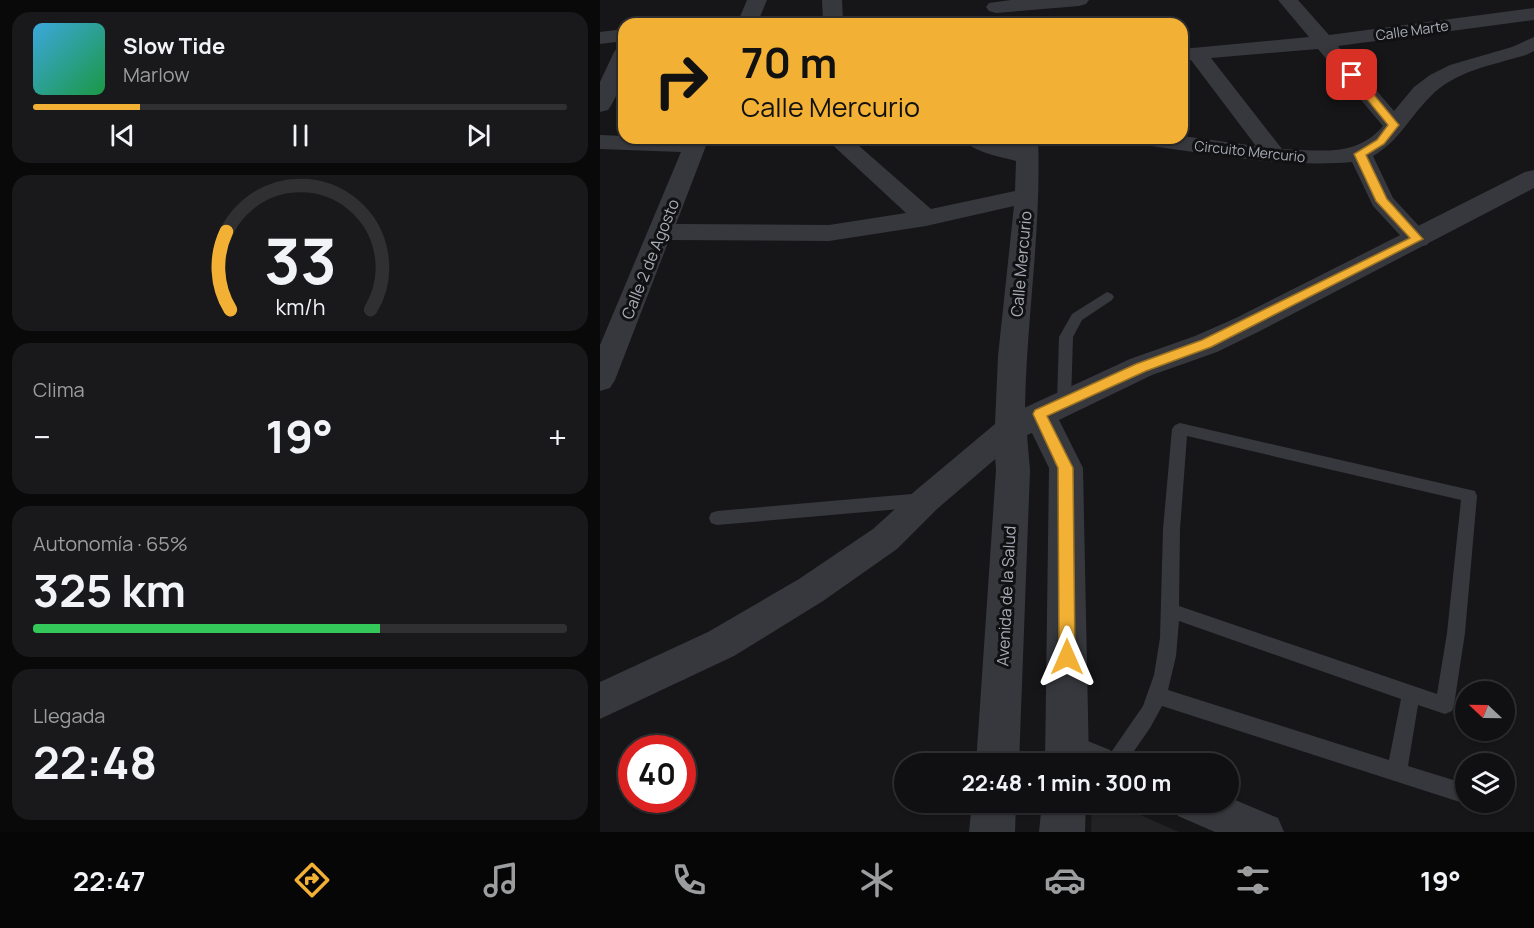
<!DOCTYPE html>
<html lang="es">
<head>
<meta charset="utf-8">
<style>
  body { margin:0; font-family:Manrope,sans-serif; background:#19191b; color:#f1f3f6; height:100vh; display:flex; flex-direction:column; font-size:22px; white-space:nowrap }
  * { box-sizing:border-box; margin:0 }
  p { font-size:20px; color:#9c9d9f }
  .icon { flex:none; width:33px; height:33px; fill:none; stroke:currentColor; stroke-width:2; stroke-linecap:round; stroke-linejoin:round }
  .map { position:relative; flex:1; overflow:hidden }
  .side { display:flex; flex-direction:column; gap:12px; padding:12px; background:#09090a; width:600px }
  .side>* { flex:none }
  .banner { position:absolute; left:18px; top:18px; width:570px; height:126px; border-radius:18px; box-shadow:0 2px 4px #0004,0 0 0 2px #303032; background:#f2b134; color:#111; overflow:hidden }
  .needle { width:39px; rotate:292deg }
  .tools { position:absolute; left:855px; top:681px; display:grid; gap:12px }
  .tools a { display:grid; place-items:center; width:60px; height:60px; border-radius:50%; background:#101012; box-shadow:0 2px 4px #0004,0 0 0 2px #303032; font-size:30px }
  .speed { position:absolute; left:18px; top:735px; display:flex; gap:12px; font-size:30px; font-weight:700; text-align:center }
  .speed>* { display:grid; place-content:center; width:78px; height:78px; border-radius:50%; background:#101012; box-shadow:0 2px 4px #0004,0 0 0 2px #303032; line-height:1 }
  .speed .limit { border:9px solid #d22; background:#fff; color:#111 }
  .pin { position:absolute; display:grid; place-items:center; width:51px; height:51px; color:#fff; margin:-26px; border-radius:12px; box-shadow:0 3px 9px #0006 }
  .me { position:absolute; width:66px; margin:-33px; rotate:0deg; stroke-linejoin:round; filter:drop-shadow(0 0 4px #0008) }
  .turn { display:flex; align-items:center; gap:21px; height:126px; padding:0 24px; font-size:27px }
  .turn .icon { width:78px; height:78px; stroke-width:2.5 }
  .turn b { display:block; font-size:42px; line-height:51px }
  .big { font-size:45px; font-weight:700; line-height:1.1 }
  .side .card { flex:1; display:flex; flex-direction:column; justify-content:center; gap:9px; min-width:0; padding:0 21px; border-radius:18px; background:#19191b }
  .side .dial { align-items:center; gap:0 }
  .dial svg { height:156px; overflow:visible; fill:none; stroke:#303032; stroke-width:7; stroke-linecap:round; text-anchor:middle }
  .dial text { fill:#f1f3f6; stroke:none }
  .song { display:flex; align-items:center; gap:18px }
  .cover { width:72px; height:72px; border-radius:9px; background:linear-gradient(135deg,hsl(200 70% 55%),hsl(140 70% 35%)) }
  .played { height:6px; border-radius:3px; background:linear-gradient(90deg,#f2b134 20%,#303032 20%) }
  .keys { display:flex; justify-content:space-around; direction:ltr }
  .heat { display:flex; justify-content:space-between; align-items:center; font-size:33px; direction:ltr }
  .charge { height:9px; border-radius:4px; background:linear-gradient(90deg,#34c759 65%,#303032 0) }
  .trip { position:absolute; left:294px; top:753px; width:345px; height:60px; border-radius:30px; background:#101012; box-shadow:0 2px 4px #0004,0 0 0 2px #303032; font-weight:700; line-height:60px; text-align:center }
  .menu { display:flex; height:96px; justify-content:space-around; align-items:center; background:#060607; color:#9c9d9f }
  .menu .icon { width:42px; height:42px }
  .menu .selected { color:#f2b134 }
  .menu b { font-size:27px; color:#f1f3f6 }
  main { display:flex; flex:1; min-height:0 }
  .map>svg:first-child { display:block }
</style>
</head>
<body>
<main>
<section class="side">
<div class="card">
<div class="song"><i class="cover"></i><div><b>Slow Tide</b><p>Marlow</p></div></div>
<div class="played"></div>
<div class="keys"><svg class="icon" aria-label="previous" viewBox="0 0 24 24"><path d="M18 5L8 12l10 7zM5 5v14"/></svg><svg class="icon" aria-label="pause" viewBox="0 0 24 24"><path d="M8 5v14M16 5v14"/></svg><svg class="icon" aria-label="next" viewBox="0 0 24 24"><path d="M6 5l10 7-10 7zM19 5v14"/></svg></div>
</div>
<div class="card dial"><svg viewBox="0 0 100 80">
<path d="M14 69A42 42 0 1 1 86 69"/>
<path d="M14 69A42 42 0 0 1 12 29" stroke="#f2b134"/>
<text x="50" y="56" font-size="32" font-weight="700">33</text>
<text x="50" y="72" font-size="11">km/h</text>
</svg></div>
<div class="card"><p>Clima</p>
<div class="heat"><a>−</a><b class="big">19°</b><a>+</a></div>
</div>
<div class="card"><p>Autonomía · 65%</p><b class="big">325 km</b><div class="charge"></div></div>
<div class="card"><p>Llegada</p><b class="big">22:48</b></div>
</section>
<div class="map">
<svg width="934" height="832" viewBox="0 0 934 832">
  <rect width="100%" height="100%" fill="#161618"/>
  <polygon fill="#222225" points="492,802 513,803 579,832 491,832"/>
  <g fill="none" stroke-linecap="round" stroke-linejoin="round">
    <g fill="#37383d" fill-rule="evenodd">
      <polygon points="507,292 512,294 514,297 512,300 482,320 473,337 471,401 469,405 459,405 457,401 459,337 472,314"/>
      <path d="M 580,423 L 875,491 L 877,496 L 865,633 L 854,705 L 852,711 L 845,714 L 818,705 L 808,766 L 866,784 L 866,802 L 870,802 L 866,804 L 562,706 L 550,728 L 525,764 L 503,764 L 543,706 L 554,675 L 560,638 L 563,529 L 572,429 L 575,425 ZM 587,436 L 861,500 L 847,633 L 837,694 L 579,606 L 580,529 ZM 579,621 L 801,699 L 789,760 L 568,690 L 576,656 Z"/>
      <polygon points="323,493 329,495 331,500 329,505 323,507 117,525 111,523 109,518 111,513 117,511"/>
    </g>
    <g fill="#37383d" fill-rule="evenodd">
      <polygon points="147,0 167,0 157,24 137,24"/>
      <polygon points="222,0 242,0 243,20 240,24 226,24 223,20"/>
      <polygon points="411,0 489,0 486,4 479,6 396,13 389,11 386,7 389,3"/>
      <path d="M 678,0 L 698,0 L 729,35 L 934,8 L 934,20 L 738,46 L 794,111 L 814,87 L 830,75 L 850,65 L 912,47 L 934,37 L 934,51 L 926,55 C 893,65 854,71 830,97 C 808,119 800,140 773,156 L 793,198 L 831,239 L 827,245 L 818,247 L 809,245 L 773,206 L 752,162 C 682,168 613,154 544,145 L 536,143 L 533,138 L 582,136 L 656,146 L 591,60 L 582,61 L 582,49 L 709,37 ZM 718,49 L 783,126 C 756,158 720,150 682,149 L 611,58 Z"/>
      <polygon points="24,29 24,41 0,44 0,32"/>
      <path d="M 24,46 C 24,71 23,88 8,110 L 0,112 L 0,82 L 14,52 L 17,48 Z"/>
      <path d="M 0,135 L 24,136 L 24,138 L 109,138 L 76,224 L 229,225 L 306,213 L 225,138 L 250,138 L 331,209 L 415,191 L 416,161 C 399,156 373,153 363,138 L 391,138 L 416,146 L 416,138 L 438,138 C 442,235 424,332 425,429 L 421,437 L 337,509 L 297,549 L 223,601 L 134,656 L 0,719 L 0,682 L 108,632 L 199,579 L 273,529 L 315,491 L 395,424 L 398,356 L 414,206 L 326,226 L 229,241 L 69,240 L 15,380 L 10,388 L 0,391 L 0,345 L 81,152 L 0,149 Z"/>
      <polygon points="468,733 510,750 515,764 453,764 449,752 454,739"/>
      <polygon points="628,797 678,818 684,832 615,832 578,816 572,802 628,802"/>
    </g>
    <g fill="#37383d" fill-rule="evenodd">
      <polygon points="934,170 934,188 658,332 617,352 552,375 459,420 483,468 489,764 445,764 449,468 432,433 427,435 430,470 419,764 376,764 396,470 393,429 398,420 530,359 595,336 636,318 925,172"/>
      <polygon points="372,802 416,802 415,832 369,832"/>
      <polygon points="442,802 486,802 485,832 439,832"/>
    </g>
  </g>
  <polygon fill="#f2b134" stroke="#9d7322" stroke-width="1.5" points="749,73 756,73 799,125 784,144 766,155 787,199 823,239 611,347 546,371 447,416 473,468 475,657 473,663 467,665 461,663 459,657 458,468 433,414 435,410 536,364 602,340 810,238 776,201 754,154 777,140 788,125 749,77"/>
  <g text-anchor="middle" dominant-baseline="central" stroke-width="6" stroke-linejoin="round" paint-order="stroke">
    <g font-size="14" fill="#a8adb8" stroke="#111113">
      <text transform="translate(812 30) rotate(-8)">Calle Marte</text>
      <text transform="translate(650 151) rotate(6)">Circuito Mercurio</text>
    </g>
    <g font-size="16" fill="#a8adb8" stroke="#111113">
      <text transform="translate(50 259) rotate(-68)">Calle 2 de Agosto</text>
      <text transform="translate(421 264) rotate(-85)">Calle Mercurio</text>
      <text transform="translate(406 596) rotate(-87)">Avenida de la Salud</text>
    </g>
  </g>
</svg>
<div class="tools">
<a><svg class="needle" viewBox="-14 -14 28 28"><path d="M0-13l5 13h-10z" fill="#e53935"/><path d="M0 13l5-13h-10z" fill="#9c9d9f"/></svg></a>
<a><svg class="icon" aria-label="layers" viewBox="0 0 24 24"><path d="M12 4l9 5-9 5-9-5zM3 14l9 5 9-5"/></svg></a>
</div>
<div class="speed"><div class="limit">40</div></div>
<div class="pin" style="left:752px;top:75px;background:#d93025"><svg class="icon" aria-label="arrive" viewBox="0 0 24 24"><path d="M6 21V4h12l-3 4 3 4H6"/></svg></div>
<svg class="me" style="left:467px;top:657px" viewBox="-20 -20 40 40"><path d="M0-17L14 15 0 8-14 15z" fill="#f2b134" stroke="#fff" stroke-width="4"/></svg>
<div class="trip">22:48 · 1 min · 300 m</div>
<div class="banner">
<div class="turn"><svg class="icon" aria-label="right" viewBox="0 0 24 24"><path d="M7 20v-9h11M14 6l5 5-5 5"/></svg><div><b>70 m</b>Calle Mercurio</div></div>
</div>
</div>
</main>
<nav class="menu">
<b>22:47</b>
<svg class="icon selected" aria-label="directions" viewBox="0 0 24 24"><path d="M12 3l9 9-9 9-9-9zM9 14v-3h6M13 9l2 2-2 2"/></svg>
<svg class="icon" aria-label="music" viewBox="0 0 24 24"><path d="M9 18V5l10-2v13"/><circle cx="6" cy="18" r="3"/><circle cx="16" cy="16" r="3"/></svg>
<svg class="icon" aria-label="phone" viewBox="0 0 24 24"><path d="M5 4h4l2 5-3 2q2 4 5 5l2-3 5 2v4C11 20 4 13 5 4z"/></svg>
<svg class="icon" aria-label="climate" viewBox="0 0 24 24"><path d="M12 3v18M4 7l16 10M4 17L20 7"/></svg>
<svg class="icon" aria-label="car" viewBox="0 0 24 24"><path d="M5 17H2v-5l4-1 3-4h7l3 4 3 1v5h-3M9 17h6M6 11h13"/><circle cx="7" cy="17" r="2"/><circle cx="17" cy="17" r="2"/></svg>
<svg class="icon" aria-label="filters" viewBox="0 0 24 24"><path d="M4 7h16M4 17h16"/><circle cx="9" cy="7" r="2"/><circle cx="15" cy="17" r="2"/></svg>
<b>19°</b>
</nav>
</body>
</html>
